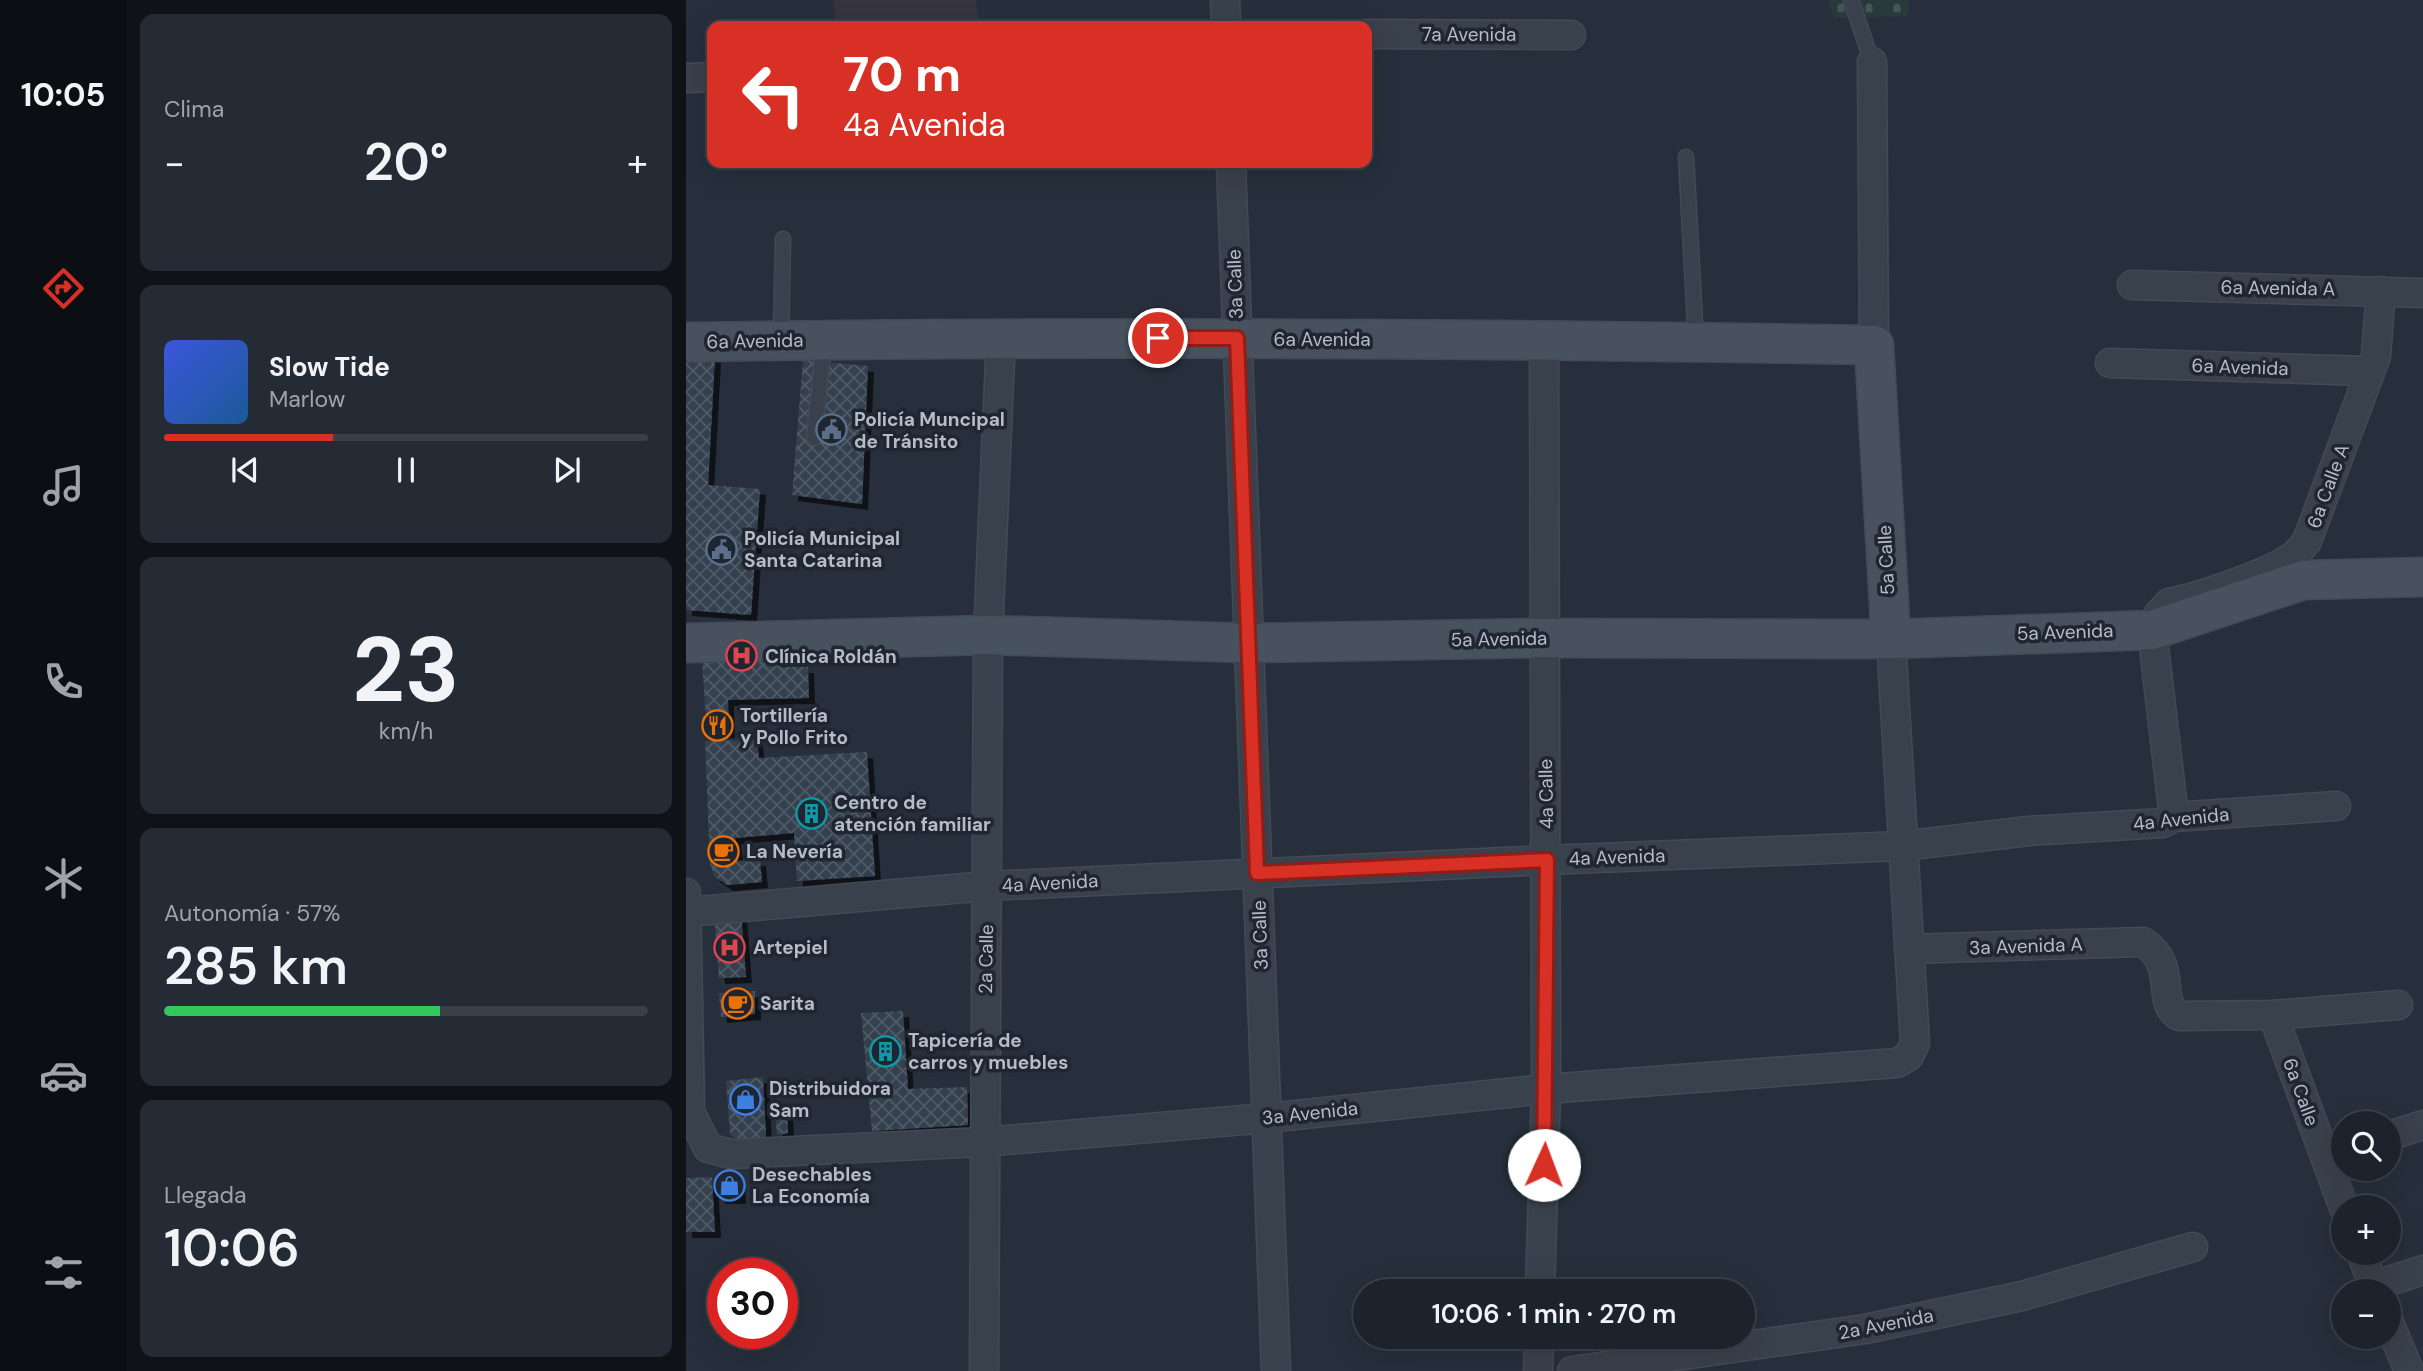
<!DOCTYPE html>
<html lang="es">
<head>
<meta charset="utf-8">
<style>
  body { margin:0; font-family:"DM Sans",sans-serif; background:#252b34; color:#f1f3f6; height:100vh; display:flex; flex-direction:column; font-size:26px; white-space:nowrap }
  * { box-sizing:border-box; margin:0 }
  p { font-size:23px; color:#a0a4a9 }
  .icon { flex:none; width:38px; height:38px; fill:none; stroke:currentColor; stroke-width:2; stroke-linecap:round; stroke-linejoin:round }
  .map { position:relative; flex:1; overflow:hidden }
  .drawer { display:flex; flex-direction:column; gap:14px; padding:14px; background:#0f1318; width:560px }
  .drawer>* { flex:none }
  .top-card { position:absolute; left:21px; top:21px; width:665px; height:147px; border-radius:14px; box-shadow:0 7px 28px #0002,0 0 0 2px #3a4048; background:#d93025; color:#fff; overflow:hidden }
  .fabs { position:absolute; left:1645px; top:1111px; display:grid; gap:14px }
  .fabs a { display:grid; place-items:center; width:70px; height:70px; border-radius:50%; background:#1c232c; box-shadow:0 7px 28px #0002,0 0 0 2px #3a4048; font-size:35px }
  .speed { position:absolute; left:21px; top:1258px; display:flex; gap:14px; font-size:35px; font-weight:700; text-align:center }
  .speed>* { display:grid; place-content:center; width:91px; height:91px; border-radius:50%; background:#1c232c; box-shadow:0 7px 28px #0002,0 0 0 2px #3a4048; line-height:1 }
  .speed .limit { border:10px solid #d22; background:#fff; color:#111 }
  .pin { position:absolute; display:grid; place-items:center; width:60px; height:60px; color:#fff; margin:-30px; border:4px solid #fff; border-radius:50%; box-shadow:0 2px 7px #0007 }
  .me { position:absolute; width:77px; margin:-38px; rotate:2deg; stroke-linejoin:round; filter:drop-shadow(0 0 5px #0008) }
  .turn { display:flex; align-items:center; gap:24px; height:147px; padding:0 21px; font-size:32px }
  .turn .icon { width:91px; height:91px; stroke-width:2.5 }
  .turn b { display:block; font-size:49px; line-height:60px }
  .big { font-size:52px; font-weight:600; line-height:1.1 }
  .drawer .widget { flex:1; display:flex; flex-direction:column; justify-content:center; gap:10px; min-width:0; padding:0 24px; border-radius:14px; background:#252b34 }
  .drawer .dial { align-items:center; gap:0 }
  .dial b { font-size:91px; line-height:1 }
  .song { display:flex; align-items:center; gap:21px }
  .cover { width:84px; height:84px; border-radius:10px; background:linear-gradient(135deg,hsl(230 70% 55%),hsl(210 70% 35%)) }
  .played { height:7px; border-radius:4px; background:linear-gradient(90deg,#d93025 35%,#3a4048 35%) }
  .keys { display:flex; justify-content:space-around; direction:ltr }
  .heat { display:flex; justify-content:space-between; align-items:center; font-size:38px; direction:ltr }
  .charge { height:10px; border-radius:5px; background:linear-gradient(90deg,#34c759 57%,#3a4048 0) }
  .trip { position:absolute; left:667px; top:1279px; width:402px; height:70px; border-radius:35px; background:#1c232c; box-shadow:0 7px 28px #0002,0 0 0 2px #3a4048; font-weight:600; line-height:70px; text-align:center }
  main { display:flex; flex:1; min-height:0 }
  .dock { display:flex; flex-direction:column; width:126px; justify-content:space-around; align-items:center; background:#0b0e12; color:#a0a4a9 }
  .dock .icon { width:49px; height:49px }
  .dock .on { color:#d93025 }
  .dock b { font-size:32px; color:#f1f3f6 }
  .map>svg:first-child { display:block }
</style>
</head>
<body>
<main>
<nav class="dock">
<b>10:05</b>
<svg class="icon on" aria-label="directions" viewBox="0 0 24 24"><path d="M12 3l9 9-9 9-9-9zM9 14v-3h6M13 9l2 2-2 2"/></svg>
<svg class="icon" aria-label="music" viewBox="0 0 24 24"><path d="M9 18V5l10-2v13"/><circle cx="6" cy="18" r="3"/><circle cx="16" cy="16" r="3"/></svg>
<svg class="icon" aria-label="phone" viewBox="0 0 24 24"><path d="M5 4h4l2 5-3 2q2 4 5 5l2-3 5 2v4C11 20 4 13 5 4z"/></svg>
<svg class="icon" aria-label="climate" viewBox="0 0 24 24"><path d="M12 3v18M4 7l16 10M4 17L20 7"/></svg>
<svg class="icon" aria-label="car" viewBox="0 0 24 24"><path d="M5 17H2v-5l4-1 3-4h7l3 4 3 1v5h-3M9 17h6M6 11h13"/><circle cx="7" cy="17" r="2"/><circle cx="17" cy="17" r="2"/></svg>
<svg class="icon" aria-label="filters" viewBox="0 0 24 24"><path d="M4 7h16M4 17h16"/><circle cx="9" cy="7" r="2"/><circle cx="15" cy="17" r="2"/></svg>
</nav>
<section class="drawer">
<div class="widget"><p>Clima</p>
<div class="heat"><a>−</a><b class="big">20°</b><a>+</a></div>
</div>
<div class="widget">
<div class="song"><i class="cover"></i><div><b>Slow Tide</b><p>Marlow</p></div></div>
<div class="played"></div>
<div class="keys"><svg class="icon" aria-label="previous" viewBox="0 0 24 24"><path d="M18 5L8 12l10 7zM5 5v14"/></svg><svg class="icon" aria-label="pause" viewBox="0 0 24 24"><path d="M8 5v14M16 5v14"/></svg><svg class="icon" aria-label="next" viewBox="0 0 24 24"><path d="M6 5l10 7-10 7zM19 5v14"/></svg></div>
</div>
<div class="widget dial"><b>23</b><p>km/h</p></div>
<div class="widget"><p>Autonomía · 57%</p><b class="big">285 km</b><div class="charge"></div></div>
<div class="widget"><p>Llegada</p><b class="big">10:06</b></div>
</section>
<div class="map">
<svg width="1737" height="1371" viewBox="0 0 1737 1371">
  <defs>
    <pattern id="cemetery-stones" width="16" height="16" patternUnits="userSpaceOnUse" patternTransform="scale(1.75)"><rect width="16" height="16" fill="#283a3c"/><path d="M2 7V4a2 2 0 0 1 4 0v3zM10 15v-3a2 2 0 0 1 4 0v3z" fill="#455557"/></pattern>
    <pattern id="building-cross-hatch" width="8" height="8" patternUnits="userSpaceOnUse" patternTransform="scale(1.75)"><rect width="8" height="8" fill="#35414f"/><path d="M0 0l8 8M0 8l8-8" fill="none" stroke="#505a67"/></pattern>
    <filter id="shadow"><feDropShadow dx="6" dy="6" stdDeviation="0" flood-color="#0009"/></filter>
  </defs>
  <rect width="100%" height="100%" fill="#262f3b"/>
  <polygon fill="#353440" points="147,0 290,0 293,26 150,26"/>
  <polygon fill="url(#cemetery-stones)" points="1143,0 1223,0 1221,16 1148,18"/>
  <g fill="url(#building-cross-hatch)" filter="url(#shadow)">
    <polygon points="0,353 29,357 22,485 74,489 65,615 0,610"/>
    <polygon points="117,360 182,366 176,504 106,495"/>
    <polygon points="96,645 96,667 122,667 123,698 42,700 43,732 21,733 15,646"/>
    <polygon points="71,740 73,758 181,752 189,876 111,881 108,833 49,838 52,861 74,860 76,882 41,885 28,876 24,863 23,841 19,741"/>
    <polygon points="55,912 60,977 33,978 28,915"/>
    <polygon points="69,991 69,1014 35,1017 33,993"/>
    <polygon points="217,1011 222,1089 281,1087 282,1125 186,1131 175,1013"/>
    <polygon points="77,1077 80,1137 50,1139 44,1134 40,1081"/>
    <polygon points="101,1109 102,1133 91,1135 89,1111"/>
    <polygon points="32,1173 53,1173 54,1198 33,1198"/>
    <polygon points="26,1177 29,1232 0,1232 0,1178"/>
  </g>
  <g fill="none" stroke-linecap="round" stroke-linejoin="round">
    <defs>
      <g id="lane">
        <polyline points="1165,0 1186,62"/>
        <polyline points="1000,157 1010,341"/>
        <polyline points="95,339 97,239"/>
        <polyline points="128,438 138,342"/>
      </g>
      <g id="street">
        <polyline points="539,0 540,26"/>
        <polyline points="681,34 885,35"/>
        <polyline points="1186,62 1188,345"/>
        <polyline points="0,78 26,77"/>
        <polyline points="545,163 590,1371"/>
        <polyline points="1446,285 1737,293"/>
        <polyline points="1424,363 1683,371"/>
        <path d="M 1488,817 L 1466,630 L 1472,615 L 1483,603 C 1511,598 1584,573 1606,557 C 1612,553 1617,546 1621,541 L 1690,356 L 1695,291"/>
        <polyline points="0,893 4,1112 22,1148 45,1154 297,1142 581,1118 860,1089 1211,1063 1223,1056 1229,1043 1205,639"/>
        <polyline points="0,912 301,886 861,860 1216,846 1343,831 1477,823 1488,817 1650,806"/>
        <path d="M 1223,949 L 1457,942 C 1493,965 1469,1002 1493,1016 L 1587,1015 L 1712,1005"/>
        <polyline points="1587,1015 1658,1208"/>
        <polyline points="1703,1136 1737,1125"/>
        <polyline points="1675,1253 1690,1292"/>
        <polyline points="1688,1286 1737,1270"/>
        <polyline points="854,1292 860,1089 858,339"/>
        <polyline points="1703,1323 1723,1371"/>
        <polyline points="298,1371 302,635 315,337"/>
        <polyline points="852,1371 853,1337"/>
        <polyline points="886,1371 1179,1329 1336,1296 1507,1247"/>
      </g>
      <g id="secondary">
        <path d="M 0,342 C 396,336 792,338 1188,345 L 1205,639"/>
        <polyline points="0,643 302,635 563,643 858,638 1205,639 1466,630 1617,580 1737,577"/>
      </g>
    </defs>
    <use href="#lane" stroke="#434a55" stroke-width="17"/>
    <use href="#street" stroke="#434a55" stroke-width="31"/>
    <use href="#secondary" stroke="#434a55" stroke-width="41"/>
    <use href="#lane" stroke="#39414c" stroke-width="14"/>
    <use href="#street" stroke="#39414c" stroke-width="28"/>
    <use href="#secondary" stroke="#48515e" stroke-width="38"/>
  </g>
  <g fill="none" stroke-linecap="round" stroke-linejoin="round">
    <defs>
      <polyline id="route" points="472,338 551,338 571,873 861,860 858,1165"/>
    </defs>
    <use href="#route" stroke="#8d1f18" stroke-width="18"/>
    <use href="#route" stroke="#d93025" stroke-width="12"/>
  </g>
  <defs>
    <symbol id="civic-ring" viewBox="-11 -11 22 22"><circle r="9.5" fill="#1f2631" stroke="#5c6f8a" stroke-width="1.5"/><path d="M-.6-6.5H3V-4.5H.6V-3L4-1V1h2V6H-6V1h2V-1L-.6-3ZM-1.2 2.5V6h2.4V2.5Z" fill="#5c6f8a"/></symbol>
    <symbol id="hospital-ring" viewBox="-11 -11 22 22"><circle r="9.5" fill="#1f2631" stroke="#e0444e" stroke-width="1.5"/><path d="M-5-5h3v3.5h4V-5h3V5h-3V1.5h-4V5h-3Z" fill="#e0444e"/></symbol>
    <symbol id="restaurant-ring" viewBox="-11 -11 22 22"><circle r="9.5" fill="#1f2631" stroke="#e8710a" stroke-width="1.5"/><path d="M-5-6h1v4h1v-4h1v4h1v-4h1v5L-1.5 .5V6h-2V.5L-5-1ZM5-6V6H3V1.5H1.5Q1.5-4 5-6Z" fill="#e8710a"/></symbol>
    <symbol id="building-ring" viewBox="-11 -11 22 22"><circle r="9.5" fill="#1f2631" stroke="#0f9aa8" stroke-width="1.5"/><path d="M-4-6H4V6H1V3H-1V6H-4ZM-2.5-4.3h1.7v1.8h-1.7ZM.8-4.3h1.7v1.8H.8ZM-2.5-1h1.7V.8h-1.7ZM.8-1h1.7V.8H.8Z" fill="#0f9aa8"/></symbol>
    <symbol id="cafe-ring" viewBox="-11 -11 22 22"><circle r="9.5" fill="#1f2631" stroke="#e8710a" stroke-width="1.5"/><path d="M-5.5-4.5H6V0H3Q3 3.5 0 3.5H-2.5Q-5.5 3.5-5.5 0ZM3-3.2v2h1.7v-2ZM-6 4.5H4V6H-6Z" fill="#e8710a"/></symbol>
    <symbol id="shop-ring" viewBox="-11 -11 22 22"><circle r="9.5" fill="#1f2631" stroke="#3f7fe0" stroke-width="1.5"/><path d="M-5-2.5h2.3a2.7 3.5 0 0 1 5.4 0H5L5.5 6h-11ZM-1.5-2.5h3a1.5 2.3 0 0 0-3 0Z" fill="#3f7fe0"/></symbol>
  </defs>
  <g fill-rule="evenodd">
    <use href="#civic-ring" x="128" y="412" width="35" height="35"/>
    <use href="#civic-ring" x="18" y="532" width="35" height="35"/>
    <use href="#hospital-ring" x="38" y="638" width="35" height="35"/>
    <use href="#restaurant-ring" x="14" y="708" width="35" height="35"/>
    <use href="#building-ring" x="108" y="796" width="35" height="35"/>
    <use href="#cafe-ring" x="20" y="834" width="35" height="35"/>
    <use href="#hospital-ring" x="26" y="930" width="35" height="35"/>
    <use href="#cafe-ring" x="34" y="986" width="35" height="35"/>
    <use href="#building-ring" x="182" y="1034" width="35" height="35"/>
    <use href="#shop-ring" x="42" y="1082" width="35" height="35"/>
    <use href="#shop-ring" x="26" y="1168" width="35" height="35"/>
  </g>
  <g text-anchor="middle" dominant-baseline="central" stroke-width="7" stroke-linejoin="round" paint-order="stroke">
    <g font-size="19" fill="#b5bcc7" stroke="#1f2631">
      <text x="783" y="34">7a Avenida</text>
      <text transform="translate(549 284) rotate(-92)">3a Calle</text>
      <text transform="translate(1592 288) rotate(1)">6a Avenida A</text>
      <text x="636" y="339">6a Avenida</text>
      <text transform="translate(69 341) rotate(-1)">6a Avenida</text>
      <text transform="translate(1554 367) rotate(2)">6a Avenida</text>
      <text transform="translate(1642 486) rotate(-70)">6a Calle A</text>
      <text transform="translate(1200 560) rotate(-93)">5a Calle</text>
      <text transform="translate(1379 632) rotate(-2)">5a Avenida</text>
      <text transform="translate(813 639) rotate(-1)">5a Avenida</text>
      <text transform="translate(860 794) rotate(-91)">4a Calle</text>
      <text transform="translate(1495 819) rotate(-6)">4a Avenida</text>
      <text transform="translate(931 857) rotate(-2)">4a Avenida</text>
      <text transform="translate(364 883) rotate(-3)">4a Avenida</text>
      <text transform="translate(574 935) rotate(-92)">3a Calle</text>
      <text transform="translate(1340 946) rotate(-2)">3a Avenida A</text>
      <text transform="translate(300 959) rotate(-89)">2a Calle</text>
      <text transform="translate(1615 1092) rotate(70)">6a Calle</text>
      <text transform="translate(624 1113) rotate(-6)">3a Avenida</text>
      <text transform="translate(1200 1324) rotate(-11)">2a Avenida</text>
    </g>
    <g font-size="19" font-weight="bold" fill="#b5bcc7" stroke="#1f2631" text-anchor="start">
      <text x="168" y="419">Policía Muncipal<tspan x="168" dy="22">de Tránsito</tspan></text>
      <text x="58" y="538">Policía Municipal<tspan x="58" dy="22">Santa Catarina</tspan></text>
      <text x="79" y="656">Clínica Roldán</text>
      <text x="54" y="715">Tortillería<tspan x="54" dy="22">y Pollo Frito</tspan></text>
      <text x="148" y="802">Centro de<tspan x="148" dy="22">atención familiar</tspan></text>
      <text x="60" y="851">La Nevería</text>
      <text x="67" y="947">Artepiel</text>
      <text x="74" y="1003">Sarita</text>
      <text x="222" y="1040">Tapicería de<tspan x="222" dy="22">carros y muebles</tspan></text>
      <text x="83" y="1088">Distribuidora<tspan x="83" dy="22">Sam</tspan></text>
      <text x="66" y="1174">Desechables<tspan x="66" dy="22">La Economía</tspan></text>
    </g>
  </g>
</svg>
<div class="fabs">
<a><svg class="icon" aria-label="search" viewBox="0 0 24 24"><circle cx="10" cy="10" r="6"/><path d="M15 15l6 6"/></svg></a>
<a>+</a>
<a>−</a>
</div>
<div class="speed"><div class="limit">30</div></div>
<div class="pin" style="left:472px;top:338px;background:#d93025"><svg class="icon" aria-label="arrive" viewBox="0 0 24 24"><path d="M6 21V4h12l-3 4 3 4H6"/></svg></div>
<svg class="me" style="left:858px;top:1165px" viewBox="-20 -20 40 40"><circle r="19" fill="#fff"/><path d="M0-13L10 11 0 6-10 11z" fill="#d93025"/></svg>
<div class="trip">10:06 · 1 min · 270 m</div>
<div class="top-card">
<div class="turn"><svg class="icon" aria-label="left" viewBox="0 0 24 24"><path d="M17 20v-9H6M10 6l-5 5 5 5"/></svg><div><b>70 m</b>4a Avenida</div></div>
</div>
</div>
</main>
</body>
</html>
